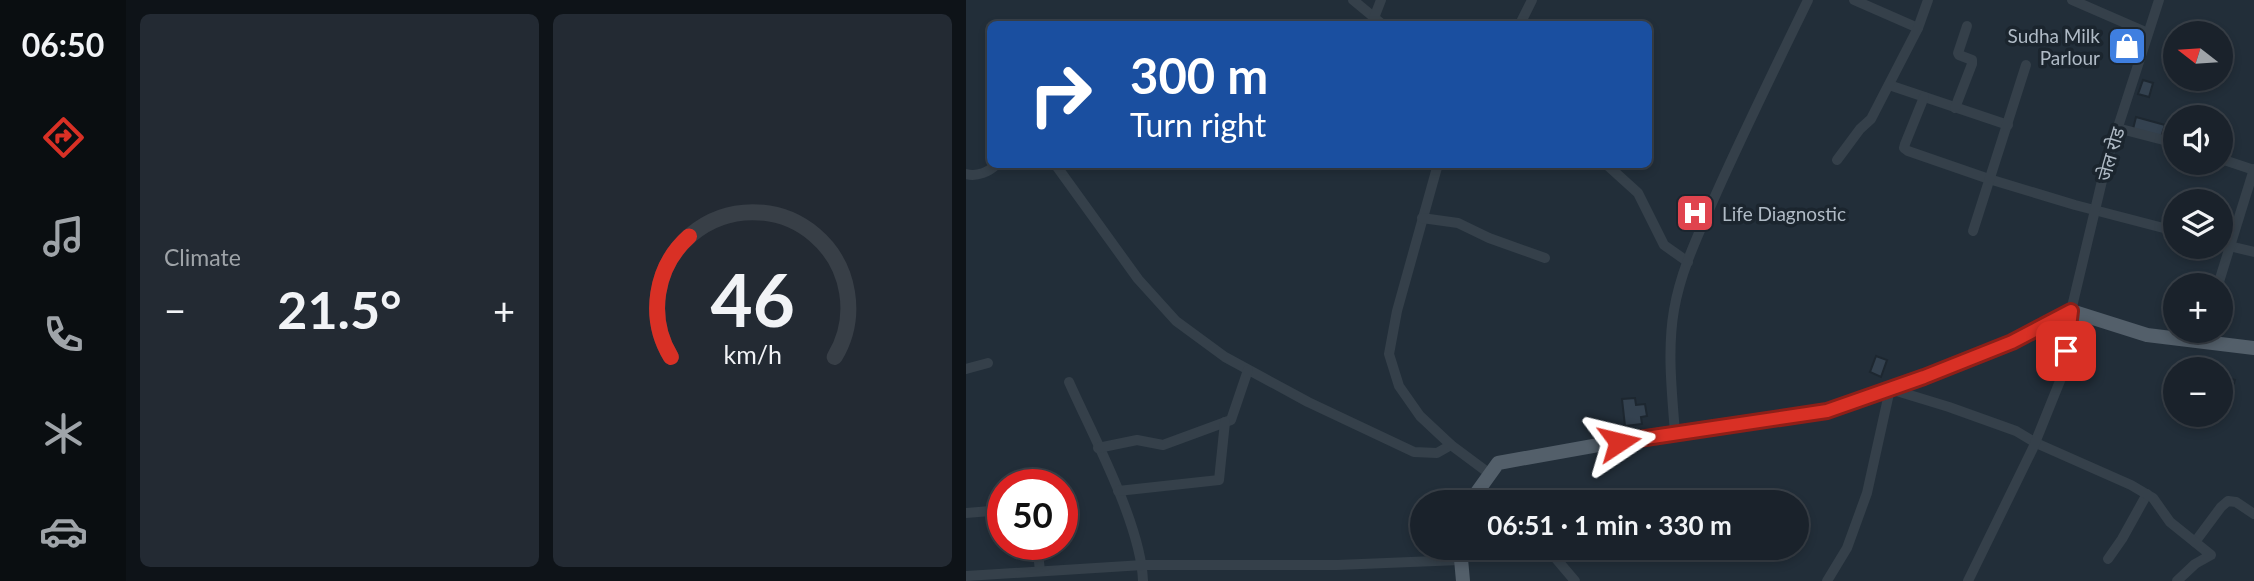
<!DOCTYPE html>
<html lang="en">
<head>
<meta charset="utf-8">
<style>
  body { margin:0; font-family:Lato,"Noto Sans Devanagari",sans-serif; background:#232a33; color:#f1f3f6; height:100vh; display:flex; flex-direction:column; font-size:26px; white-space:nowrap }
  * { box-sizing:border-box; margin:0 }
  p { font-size:23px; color:#9fa4a9 }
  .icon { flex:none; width:38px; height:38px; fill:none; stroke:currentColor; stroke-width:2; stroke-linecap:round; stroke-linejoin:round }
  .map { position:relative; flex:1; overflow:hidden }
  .details { display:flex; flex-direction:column; gap:14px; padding:14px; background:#0e1318; width:840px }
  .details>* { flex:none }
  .guide { position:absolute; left:21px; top:21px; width:665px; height:147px; border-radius:10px; box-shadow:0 4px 10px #0003,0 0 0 2px #383f47; background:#1a4fa0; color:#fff; overflow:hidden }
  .needle { width:46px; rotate:287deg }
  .tools { position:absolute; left:1197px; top:21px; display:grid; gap:14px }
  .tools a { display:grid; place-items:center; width:70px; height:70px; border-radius:50%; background:#1a222b; box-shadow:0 4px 10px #0003,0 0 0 2px #383f47; font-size:35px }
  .speed { position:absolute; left:21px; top:469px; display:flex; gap:14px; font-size:35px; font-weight:700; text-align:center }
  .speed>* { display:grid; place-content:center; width:91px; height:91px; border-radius:50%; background:#1a222b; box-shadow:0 4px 10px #0003,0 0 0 2px #383f47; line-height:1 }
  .speed .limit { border:10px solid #d22; background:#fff; color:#111 }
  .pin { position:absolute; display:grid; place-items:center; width:60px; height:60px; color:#fff; margin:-30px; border-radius:14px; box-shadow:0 4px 10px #0006 }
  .me { position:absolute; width:77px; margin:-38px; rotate:80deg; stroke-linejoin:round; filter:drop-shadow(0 0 5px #0008) }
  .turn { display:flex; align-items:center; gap:24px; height:147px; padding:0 28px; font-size:32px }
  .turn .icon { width:91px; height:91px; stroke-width:2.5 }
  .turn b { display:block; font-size:49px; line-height:60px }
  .big { font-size:52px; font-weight:700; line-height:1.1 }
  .details .card { flex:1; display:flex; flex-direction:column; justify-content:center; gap:10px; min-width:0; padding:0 24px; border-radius:10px; background:#232a33 }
  .details .dial { align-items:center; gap:0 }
  .dial svg { height:182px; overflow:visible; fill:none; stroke:#383f47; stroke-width:7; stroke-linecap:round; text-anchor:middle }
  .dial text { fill:#f1f3f6; stroke:none }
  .heat { display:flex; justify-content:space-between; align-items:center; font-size:38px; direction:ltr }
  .details .tiles { flex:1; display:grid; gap:14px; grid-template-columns:repeat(2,1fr) }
  .trip { position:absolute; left:444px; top:490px; width:399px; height:70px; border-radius:35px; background:#1a222b; box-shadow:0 4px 10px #0003,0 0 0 2px #383f47; font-weight:700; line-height:70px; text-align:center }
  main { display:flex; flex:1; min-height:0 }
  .menu { display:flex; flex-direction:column; width:126px; justify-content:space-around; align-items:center; background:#0a0e11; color:#9fa4a9 }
  .menu .icon { width:49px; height:49px }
  .menu .on { color:#d93025 }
  .menu b { font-size:32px; color:#f1f3f6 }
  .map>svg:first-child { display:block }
</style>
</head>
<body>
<main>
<nav class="menu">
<b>06:50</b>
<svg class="icon on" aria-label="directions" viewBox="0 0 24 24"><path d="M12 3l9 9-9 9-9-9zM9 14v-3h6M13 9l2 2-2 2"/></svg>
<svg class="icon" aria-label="music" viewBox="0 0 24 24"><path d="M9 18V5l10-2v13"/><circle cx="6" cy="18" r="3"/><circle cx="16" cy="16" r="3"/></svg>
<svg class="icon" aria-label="phone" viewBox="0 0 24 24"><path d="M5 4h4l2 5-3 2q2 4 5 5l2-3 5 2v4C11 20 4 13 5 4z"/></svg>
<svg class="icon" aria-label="climate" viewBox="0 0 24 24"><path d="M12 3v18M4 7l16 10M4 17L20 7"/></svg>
<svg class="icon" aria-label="car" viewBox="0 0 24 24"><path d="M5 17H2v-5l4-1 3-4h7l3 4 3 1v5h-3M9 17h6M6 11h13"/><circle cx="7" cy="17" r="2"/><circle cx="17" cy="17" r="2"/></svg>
</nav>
<section class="details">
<div class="tiles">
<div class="card"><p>Climate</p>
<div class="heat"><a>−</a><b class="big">21.5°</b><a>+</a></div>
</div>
<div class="card dial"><svg viewBox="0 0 100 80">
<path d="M14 69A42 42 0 1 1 86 69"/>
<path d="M14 69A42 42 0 0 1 22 16" stroke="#d93025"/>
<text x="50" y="56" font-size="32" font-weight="700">46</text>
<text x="50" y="72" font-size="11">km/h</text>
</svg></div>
</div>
</section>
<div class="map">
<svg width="1288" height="581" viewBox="0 0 1288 581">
  <rect width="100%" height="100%" fill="#222e39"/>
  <g fill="#344250" stroke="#1d2730" stroke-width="2">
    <polygon points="1177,80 1187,83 1183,97 1172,94"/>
    <polygon points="1170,117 1199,125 1195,137 1167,129"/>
    <polygon points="723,205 738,209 735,220 720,215"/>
    <polygon points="910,356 921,360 915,377 904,372"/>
    <polygon points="1255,376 1269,380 1263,399 1255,397"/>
    <polygon points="669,398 670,405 679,404 681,416 675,417 676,424 659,426 656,399"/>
  </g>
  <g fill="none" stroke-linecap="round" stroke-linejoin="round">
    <g stroke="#35404a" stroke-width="10">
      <polyline points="387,0 416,24"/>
      <polyline points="888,0 952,28"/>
      <polyline points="1106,0 1182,33"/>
      <polyline points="408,18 415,0"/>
      <polyline points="554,24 566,0"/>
      <polyline points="603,24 604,24"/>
      <polyline points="923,85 1042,125"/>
      <polyline points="958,97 939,144 938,148 942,151 1023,179 1109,205 1209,231"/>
      <polyline points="989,108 1006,64 1006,60 993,55 992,53 1001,26"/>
      <polyline points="1151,128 1209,143"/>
      <polyline points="1255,159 1288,170"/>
      <polyline points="871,160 894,129 905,119 952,28 962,0"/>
      <polyline points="89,164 172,279 210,321 259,357 342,402 448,452 471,453 485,445"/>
      <polyline points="472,164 431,311 423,354 433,386 454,416 485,445 524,474"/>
      <polyline points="640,164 672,193 698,245 722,262"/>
      <path d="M 0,174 C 11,177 23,172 31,164"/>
      <polyline points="456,218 492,223 523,238 579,258"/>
      <polyline points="1007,231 1060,65"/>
      <polyline points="1255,244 1288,252"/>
      <polyline points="1252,285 1288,169"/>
      <polyline points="0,369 22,363"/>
      <path d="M 103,382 C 127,436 175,524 177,581"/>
      <path d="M 709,433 C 706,393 701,350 708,310 C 715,269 734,231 750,194 C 779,129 811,64 842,0"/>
      <polyline points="132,448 171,440 197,445 265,420 282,370"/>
      <polyline points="513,490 528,502"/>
      <polyline points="152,491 253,480 259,422"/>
      <polyline points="0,513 37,510"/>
      <polyline points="1229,542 1255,507 1262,501 1270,502 1288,514"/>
      <polyline points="71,544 74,571"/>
      <polyline points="581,548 609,581"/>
      <polyline points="1142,559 1156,539 1181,494"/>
      <polyline points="0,576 177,565 371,565 494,560"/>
      <polyline points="861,581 881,548 901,493 924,389 983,407 1050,431 1070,443 1165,485 1187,498 1204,522 1245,555 1229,564 1211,581"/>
      <polyline points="1002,581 1067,448 1098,371 1105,311 1140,164 1193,0"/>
    </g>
    <g stroke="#535f6a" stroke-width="14">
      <polyline points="504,502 532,463 677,437 861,410 958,377 1046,342 1105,311 1181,335 1288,348"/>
      <polyline points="494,548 497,581"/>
    </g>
  </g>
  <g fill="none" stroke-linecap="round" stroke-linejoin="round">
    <defs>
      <polyline id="route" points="653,442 861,411 958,377 1046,342 1105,311 1100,351"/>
    </defs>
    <use href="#route" stroke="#8d1f18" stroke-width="18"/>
    <use href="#route" stroke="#d93025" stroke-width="12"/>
  </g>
  <defs>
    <symbol id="shop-square" viewBox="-11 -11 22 22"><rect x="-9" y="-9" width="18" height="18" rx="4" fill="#3f7fe0" stroke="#1b252e"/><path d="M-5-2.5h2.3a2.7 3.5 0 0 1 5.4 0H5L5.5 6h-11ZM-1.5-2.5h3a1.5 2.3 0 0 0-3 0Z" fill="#fff"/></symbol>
    <symbol id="hospital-square" viewBox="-11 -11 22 22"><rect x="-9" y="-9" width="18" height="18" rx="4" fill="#e0444e" stroke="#1b252e"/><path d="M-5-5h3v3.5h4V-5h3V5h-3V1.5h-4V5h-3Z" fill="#fff"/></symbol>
  </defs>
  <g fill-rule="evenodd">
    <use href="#shop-square" x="1139" y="24" width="44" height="44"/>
    <use href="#hospital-square" x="707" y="191" width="44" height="44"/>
  </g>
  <g text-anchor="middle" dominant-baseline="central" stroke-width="7" stroke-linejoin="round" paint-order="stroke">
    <g font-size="19" fill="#b0bbc6" stroke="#1b252e" text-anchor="end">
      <text x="1134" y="35">Sudha Milk<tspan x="1134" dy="22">Parlour</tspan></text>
      <text x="756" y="213" text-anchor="start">Life Diagnostic</text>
    </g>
    <g font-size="19" fill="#b0bbc6" stroke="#1b252e">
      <text transform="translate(1144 154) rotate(-74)">जेल रोड</text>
    </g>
  </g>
</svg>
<div class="tools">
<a><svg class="needle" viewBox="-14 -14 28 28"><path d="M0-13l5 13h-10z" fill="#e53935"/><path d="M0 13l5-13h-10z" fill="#9fa4a9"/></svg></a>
<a><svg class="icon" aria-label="sound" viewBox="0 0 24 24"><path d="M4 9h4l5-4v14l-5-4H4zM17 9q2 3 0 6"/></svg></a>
<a><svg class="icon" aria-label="layers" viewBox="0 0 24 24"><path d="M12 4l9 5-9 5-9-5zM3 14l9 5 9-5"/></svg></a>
<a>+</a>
<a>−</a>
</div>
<div class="speed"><div class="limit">50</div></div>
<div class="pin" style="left:1100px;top:351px;background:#d93025"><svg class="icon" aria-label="arrive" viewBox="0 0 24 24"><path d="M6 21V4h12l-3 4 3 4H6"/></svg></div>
<svg class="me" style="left:653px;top:442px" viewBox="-20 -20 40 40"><path d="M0-17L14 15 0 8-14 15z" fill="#d93025" stroke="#fff" stroke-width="4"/></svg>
<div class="trip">06:51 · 1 min · 330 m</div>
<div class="guide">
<div class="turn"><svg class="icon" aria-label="right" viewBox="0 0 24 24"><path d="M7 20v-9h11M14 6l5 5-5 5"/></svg><div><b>300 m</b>Turn right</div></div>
</div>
</div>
</main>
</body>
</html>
